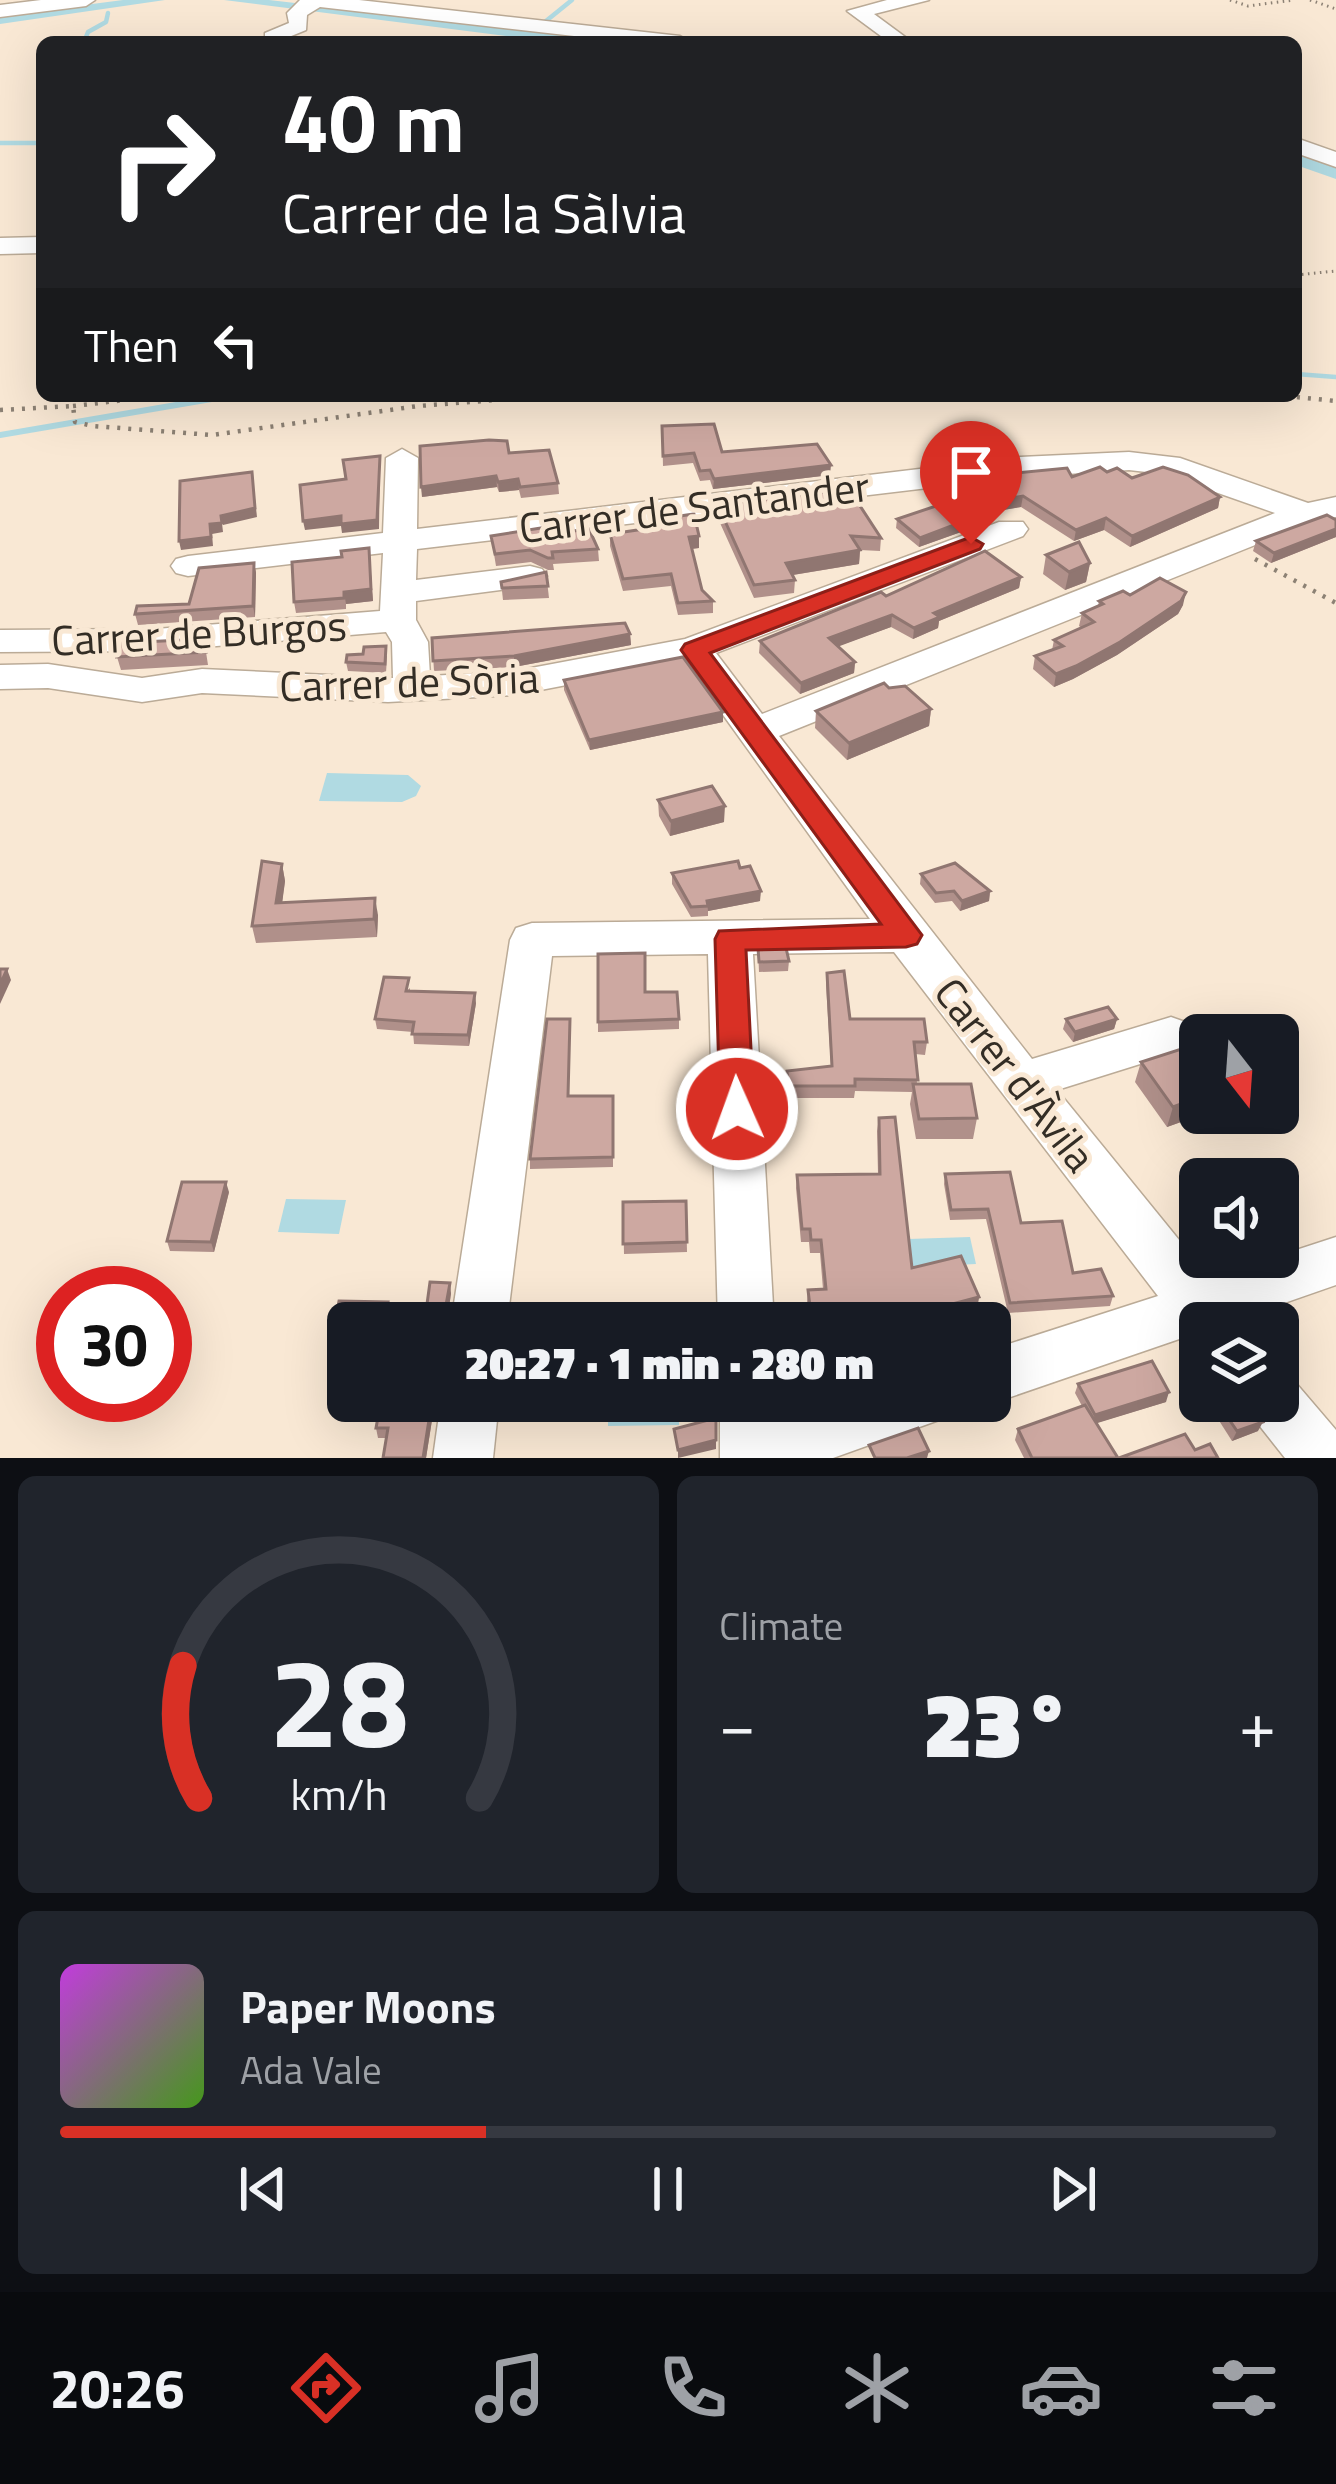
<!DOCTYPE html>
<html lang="en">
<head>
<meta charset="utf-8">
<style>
  body { margin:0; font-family:"Titillium Web",sans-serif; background:#20242c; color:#f1f3f6; height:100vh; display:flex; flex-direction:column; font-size:45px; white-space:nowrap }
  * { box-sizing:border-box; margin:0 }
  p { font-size:39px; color:#9ea1a6 }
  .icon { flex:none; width:66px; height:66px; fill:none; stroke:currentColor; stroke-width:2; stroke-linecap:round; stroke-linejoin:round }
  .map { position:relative; height:1458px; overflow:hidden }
  .panel { display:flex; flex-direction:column; gap:18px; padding:18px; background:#0d0f14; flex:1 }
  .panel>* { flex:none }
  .guide { position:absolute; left:36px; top:36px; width:1266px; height:366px; border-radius:18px; box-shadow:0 12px 48px #0002; background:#202124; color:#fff; overflow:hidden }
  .needle { width:78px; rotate:163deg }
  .buttons { position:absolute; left:1179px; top:1014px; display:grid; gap:24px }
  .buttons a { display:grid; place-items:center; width:120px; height:120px; border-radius:18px; background:#171b24; box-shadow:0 12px 48px #0002; font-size:60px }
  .speed { position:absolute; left:36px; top:1266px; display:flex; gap:24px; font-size:60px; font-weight:700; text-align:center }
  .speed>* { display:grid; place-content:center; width:156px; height:156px; border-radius:50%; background:#171b24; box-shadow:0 12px 48px #0002; line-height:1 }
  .speed .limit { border:18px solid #d22; background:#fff; color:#111 }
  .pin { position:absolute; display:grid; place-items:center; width:102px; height:102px; color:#fff; margin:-123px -51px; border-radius:50% 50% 50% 0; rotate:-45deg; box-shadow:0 0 12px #0007 }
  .pin .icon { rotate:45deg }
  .me { position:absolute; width:132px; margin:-66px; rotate:358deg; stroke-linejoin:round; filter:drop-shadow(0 0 9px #0008) }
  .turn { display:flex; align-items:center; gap:42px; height:252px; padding:0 48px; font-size:54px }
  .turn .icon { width:156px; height:156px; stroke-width:2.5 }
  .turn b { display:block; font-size:84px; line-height:102px }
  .then { display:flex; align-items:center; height:114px; padding:0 48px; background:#0003; gap:24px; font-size:45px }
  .big { font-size:90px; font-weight:800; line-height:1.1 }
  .panel .tile { flex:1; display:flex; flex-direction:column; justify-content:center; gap:18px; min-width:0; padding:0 42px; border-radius:18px; background:#20242c }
  .panel .dial { align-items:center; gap:0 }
  .dial svg { height:312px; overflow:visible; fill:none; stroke:#363941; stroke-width:7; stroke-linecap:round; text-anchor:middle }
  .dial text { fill:#f1f3f6; stroke:none }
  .song { display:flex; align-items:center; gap:36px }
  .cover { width:144px; height:144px; border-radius:18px; background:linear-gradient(135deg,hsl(290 70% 55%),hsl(100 70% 35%)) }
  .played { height:12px; border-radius:6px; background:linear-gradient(90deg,#d93025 35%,#363941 35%) }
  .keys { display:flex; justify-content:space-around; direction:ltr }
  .heat { display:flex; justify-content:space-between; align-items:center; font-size:66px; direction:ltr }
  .panel .tiles { flex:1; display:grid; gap:18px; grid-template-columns:1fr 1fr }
  .tile:last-child { grid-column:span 2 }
  .trip { position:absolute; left:327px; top:1302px; width:684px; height:120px; border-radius:18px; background:#171b24; box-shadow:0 12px 48px #0002; font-weight:800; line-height:120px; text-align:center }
  .dock { display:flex; height:192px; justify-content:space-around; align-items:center; background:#090b0e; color:#9ea1a6 }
  .dock .icon { width:84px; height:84px }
  .dock .active { color:#d93025 }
  .dock b { font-size:54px; color:#f1f3f6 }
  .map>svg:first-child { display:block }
</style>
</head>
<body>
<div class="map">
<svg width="1336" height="1458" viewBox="0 0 1336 1458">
  <rect width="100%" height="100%" fill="#f9e8d4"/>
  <g fill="#b0dae2">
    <polygon points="327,773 408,775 421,786 416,796 402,802 319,801"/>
    <polygon points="286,1199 346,1200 339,1234 278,1232"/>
    <polygon points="970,1237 976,1264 913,1267 908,1239"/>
    <polygon points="608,1401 679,1401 679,1425 608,1426"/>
  </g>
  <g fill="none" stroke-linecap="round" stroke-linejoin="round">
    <g stroke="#b0dae2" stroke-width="4.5">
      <polyline points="84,42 88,32 106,22 108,13"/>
      <polyline points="520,42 572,0"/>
      <polyline points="0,143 42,143"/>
      <polyline points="1296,374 1336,377"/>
      <polyline points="221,397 229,396"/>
    </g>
    <polyline stroke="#b0dae2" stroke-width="6" points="0,435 229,396"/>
    <g fill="#b0dae2" fill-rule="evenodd">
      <polygon points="123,0 165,0 0,24 0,16"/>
      <polygon points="224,0 269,0 591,37 599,42 552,42"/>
      <polygon points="1296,154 1336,168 1336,179 1296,165"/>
    </g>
    <defs>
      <g id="minor">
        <polygon points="41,0 95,0 86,6 0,17 0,5"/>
        <polygon points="300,0 359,0 680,36 690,42 627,42 320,7 307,15 306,30 279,41 265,41 265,33 289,23 287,13"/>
        <polygon points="887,0 929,0 874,14 912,42 889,42 847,11"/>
        <polygon points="1296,138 1336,152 1336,167 1296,153"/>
        <polygon points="42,237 42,253 0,254 0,238"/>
        <path d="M 402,449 L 418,458 L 417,529 L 1020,457 L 1129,452 L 1180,458 L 1308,503 L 1336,497 L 1336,517 L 1315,521 L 779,736 L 1032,1059 L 1171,1017 L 1188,1023 L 1195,1036 L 1188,1049 L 1057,1090 L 1210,1278 L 1336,1237 L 1336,1285 L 1238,1319 L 1240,1323 L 1200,1323 L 1200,1344 L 1188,1336 L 990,1404 L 983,1401 L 990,1401 L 990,1350 L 1158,1296 L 894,952 L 753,954 L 774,1323 L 718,1323 L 708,954 L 552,956 L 507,1323 L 451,1323 L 510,940 L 516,928 L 532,923 L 870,919 L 685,662 L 515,695 L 388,702 L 202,693 L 142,702 L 48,688 L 0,689 L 0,665 L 48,664 L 142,678 L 202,669 L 393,678 L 392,642 L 386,632 L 156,651 L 0,652 L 0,630 L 156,629 L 380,611 L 383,553 L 188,576 L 176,573 L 171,566 L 176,559 L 188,556 L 383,533 L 386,458 ZM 1129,470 L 1164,474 L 1275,513 L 762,714 L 716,653 L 1023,536 L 1028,529 L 1023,522 L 999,522 L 685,639 L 515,671 L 430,676 L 428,642 L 416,620 L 416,601 L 530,586 L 542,583 L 547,576 L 542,569 L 530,566 L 416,580 L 417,549 L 1020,477 Z"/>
        <polygon points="1278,1375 1295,1382 1336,1430 1336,1458 1285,1458 1255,1420 1246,1401 1278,1401"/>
        <polygon points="441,1401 499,1401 493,1458 433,1458"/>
        <polygon points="720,1401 778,1401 779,1420 836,1401 948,1401 939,1420 833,1458 720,1458"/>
      </g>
    </defs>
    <use href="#minor" stroke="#bbab97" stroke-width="3"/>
    <g stroke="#8c8174" stroke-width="3" stroke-dasharray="1.5 4.5" stroke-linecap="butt">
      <polyline points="1230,0 1248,6 1294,0"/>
      <polyline points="1310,0 1336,9"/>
      <polyline points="1296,275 1336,271"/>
      <polyline points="1286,396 1299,397"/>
      <polyline points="149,397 160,396"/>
      <polyline points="531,397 548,396"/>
    </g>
    <g stroke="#8c8174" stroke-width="4.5" stroke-dasharray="3 8" stroke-linecap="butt">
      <polyline points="1286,396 1336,401"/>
      <polyline points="73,406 160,396"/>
      <polyline points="0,410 73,406 75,422 93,426 212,435 418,406 548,396"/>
      <polyline points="1255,559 1336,603"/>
    </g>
    <use href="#minor" fill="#fff" fill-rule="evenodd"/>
  </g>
  <g fill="#b0908a">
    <polygon points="662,426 722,452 830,475 713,489 710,480 700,481 693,463 663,466"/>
    <polygon points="509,453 558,483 559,494 521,498 519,490 499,492 497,487 422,497"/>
    <polygon points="1107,472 1220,497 1218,508 1130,547 1104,530 1074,541 1021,507 961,517 942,491 943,480 1072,477"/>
    <polygon points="724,504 881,538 880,551 860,550 859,564 793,575 795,580 794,593 754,598 720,523 720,510 724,509"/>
    <polygon points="897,519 961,532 919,547 896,528"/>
    <polygon points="1336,520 1336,537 1271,563 1253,551 1256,541"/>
    <polygon points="573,531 598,549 599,561 553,564 554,570 548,570 531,562 496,566 491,536"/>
    <polygon points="610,534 699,548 692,549 702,590 713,601 713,613 678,615 671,586 623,591 610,546"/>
    <polygon points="369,548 373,601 346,604 346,609 296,613 294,602 342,557"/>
    <polygon points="1046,555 1090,563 1086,582 1065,590 1043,574"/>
    <polygon points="254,563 256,573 255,617 138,625 135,614 189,604"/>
    <polygon points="546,572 549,598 503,600 501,582"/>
    <polygon points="1021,577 1019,588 939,621 938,628 913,639 891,627 838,646 855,662 854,673 800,694 759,653 760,641 886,596"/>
    <polygon points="1130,595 1183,605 1178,614 1117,655 1073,679 1054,687 1033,669 1035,656 1052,650 1054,640 1082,628 1079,626 1082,613 1098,606 1099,601"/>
    <polygon points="630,634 631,645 514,667 434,671 432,638"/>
    <polygon points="204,639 208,665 121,670 117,657"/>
    <polygon points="387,656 386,673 348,671 346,662"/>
    <polygon points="564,680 723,722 590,750 564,690"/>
    <polygon points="889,688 931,709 929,726 847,760 815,728 816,711"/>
    <polygon points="658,800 724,822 670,836 659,816"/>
    <polygon points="282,864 285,881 282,902 378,915 377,937 256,943 252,926"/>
    <polygon points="740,868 760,901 708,911 708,916 691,917 672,884 672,873"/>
    <polygon points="921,874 990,891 989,901 960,911 952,901 935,903 920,884"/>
    <polygon points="758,948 789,961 788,971 759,972"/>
    <polygon points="598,954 679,1019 679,1029 598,1032"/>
    <polygon points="827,973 850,1019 927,1042 925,1055 915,1054 917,1084 977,1118 973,1139 916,1139 910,1104 912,1092 855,1091 854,1098 787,1098 787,1071 831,1066 826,985"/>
    <polygon points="410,988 410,991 476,1003 469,1046 414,1044 413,1032 377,1029 375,1019"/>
    <polygon points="1066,1019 1117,1019 1114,1029 1073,1042 1063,1029"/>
    <polygon points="1141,1062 1200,1113 1206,1113 1167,1127 1135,1082"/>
    <polygon points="569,1096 613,1096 613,1167 530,1169 530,1159"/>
    <polygon points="879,1118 912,1268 979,1297 977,1309 932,1321 932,1323 810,1323 807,1303 808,1290 823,1289 820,1253 810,1253 809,1242 801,1242 796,1188 797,1175 878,1174 877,1131"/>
    <polygon points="945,1174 1021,1223 1073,1273 1113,1296 1110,1306 1008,1313 986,1219 950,1220 944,1184"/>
    <polygon points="229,1192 214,1252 170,1251 167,1241"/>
    <polygon points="686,1201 687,1252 624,1254 623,1202"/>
    <polygon points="451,1293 448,1315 428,1314 427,1304"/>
    <polygon points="339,1301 388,1302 390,1312 388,1323 348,1323 348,1343 335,1343 333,1333"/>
    <polygon points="1078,1384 1166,1402 1096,1423 1118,1458 1024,1458 1015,1440 1018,1429 1082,1406 1075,1393"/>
    <polygon points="435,1401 426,1458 383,1458 387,1438 378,1438 376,1428"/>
    <polygon points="1222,1409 1258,1431 1232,1441 1218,1419"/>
  </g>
  <g fill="#907671">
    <polygon points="380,456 379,529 342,533 341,526 305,530 303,521 341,516"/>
    <polygon points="831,465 830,475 713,489 714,479"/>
    <polygon points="252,472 257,517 223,525 221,516"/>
    <polygon points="496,476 497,487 422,497 421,487"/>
    <polygon points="518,479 519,490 499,492 498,482"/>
    <polygon points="1023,496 1021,507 961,517 962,506"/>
    <polygon points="1220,497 1218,508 1130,547 1132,536"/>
    <polygon points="1106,518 1104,530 1074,541 1076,530"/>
    <polygon points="962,522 961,532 919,547 920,538"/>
    <polygon points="222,523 223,532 212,534 213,546 181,550 179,541 210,524"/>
    <polygon points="1336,529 1336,537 1271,563 1274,553"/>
    <polygon points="699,536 699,548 688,549 689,537"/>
    <polygon points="369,548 373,601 346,604 344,592"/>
    <polygon points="860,550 859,564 786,576 786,563"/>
    <polygon points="254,563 256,573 255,617 253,606"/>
    <polygon points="1090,563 1086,582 1065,590 1069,572"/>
    <polygon points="1021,577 1019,588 939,621 938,628 913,639 914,628 934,613"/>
    <polygon points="1186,592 1183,605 1178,614 1117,655 1073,679 1054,687 1056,674"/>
    <polygon points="892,615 891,627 829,650 829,638"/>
    <polygon points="630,634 631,645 514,667 514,656"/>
    <polygon points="855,662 854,673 800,694 801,683"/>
    <polygon points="931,709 929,726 847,760 849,743"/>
    <polygon points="723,712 723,722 590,750 589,740"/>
    <polygon points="725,806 724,822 670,836 671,821"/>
    <polygon points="282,864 285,881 280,920 276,903"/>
    <polygon points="761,891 760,901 708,911 707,901"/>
    <polygon points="990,891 989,901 960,911 962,901"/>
    <polygon points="375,898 378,915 377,937 374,919"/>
    <polygon points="7,969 11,980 0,1004 0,985"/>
    <polygon points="475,993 476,1003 469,1046 468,1035"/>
    <polygon points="1117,1019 1114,1029 1073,1042 1075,1032"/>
    <polygon points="1200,1097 1200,1113 1206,1113 1167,1127 1173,1107"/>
    <polygon points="226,1182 229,1192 214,1252 211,1242"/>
    <polygon points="450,1283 451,1293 448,1315 446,1305"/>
    <polygon points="979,1297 977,1309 927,1322 929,1310"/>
    <polygon points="1169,1392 1166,1402 1091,1425 1095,1415"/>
    <polygon points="432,1401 435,1401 426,1458 423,1458"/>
    <polygon points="1263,1422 1258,1431 1232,1441 1237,1431"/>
    <polygon points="716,1440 716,1449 678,1458 678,1450"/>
    <polygon points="929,1451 927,1458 907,1458"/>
  </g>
  <g fill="#cda8a1" stroke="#907671" stroke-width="3">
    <polygon points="714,424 722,452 817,444 831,465 714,479 710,470 700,471 694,453 663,456 662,426"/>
    <polygon points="489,440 507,441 509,453 549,450 558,483 520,487 518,479 498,482 496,476 421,487 420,446"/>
    <polygon points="380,456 377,520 341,524 341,516 303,521 300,485 346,479 343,460"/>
    <polygon points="1100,467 1107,472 1117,468 1132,478 1163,467 1188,475 1220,497 1132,536 1106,518 1076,530 1023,496 962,506 943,480 1067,468 1072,477"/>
    <polygon points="252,472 255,508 221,516 222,523 210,524 211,537 179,541 180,481"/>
    <polygon points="849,489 881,538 851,536 860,550 786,563 795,580 754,585 720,510 727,509 724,504"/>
    <polygon points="945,503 962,522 920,538 897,519"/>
    <polygon points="694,514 699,536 689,537 702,590 713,601 678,603 671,574 623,579 610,534 651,528 673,517"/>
    <polygon points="1327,515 1336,520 1336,529 1274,553 1256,541"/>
    <polygon points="572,523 573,531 589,529 598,549 552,552 553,558 548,558 530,550 495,554 491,536"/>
    <polygon points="1079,542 1090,563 1069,572 1046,555"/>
    <polygon points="369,548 371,589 344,592 344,598 294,602 292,562 342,557 341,551"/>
    <polygon points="985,551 1021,577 934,613 940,617 914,628 892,615 829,638 855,662 801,683 760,641 881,592 886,596"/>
    <polygon points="254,563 253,606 135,614 137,606 189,604 199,568"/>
    <polygon points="546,572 548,586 502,588 501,582"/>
    <polygon points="1160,578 1186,592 1181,601 1120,642 1076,666 1056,674 1035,656 1063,646 1054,640 1094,622 1082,613 1103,604 1099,601 1123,591 1130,595"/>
    <polygon points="625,623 630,634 514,656 433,661 432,638"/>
    <polygon points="204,639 206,652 117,657 121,643"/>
    <polygon points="386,646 385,664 346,662 347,655 363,654 364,647"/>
    <polygon points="683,657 723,712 589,740 564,680"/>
    <polygon points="884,683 889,688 905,686 931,709 849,743 816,711"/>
    <polygon points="712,786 725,806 671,821 658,800"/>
    <polygon points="262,861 282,864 276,903 375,898 374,919 252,926"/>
    <polygon points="738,861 740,868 750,866 761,891 707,901 708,906 691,907 672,873"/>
    <polygon points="955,863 990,891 962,901 954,891 936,893 921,874"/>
    <polygon points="758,948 786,948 789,961 759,962"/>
    <polygon points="645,953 645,992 677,992 679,1019 598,1022 598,954"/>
    <polygon points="0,969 7,969 0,985"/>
    <polygon points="844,971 850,1019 924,1019 927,1042 914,1042 918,1080 855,1079 855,1086 788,1086 787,1071 832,1066 827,973"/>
    <polygon points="384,977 409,978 406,991 475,993 468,1035 412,1034 414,1022 375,1019"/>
    <polygon points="1108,1007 1117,1019 1075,1032 1066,1019"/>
    <polygon points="547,1019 570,1019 568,1096 613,1096 613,1157 530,1159"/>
    <polygon points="1200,1043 1200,1097 1173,1107 1141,1062"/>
    <polygon points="913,1084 971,1084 977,1118 919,1119"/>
    <polygon points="895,1117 912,1268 961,1256 979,1297 929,1310 932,1323 812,1323 808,1290 826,1289 821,1240 811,1240 810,1229 802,1229 797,1175 880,1174 879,1118"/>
    <polygon points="1010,1172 1021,1223 1062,1221 1073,1273 1101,1269 1113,1296 1010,1303 988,1209 951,1210 945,1174"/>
    <polygon points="182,1182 226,1182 211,1242 167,1241"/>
    <polygon points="686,1201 687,1242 623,1244 623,1202"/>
    <polygon points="430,1282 450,1283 446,1305 427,1304"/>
    <polygon points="339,1301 388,1302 384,1323 348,1323 348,1334 333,1333"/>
    <rect x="610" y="1320" width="68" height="3"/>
    <polygon points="1152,1361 1169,1392 1095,1415 1078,1384"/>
    <polygon points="381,1401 432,1401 423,1458 383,1458 388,1428 376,1428"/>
    <polygon points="1243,1401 1250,1401 1263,1422 1237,1431 1222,1409"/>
    <polygon points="1085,1405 1118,1458 1032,1458 1018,1429"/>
    <polygon points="716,1418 716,1440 678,1450 674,1429"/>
    <polygon points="918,1428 929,1451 907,1458 875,1458 869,1445"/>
    <polygon points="1185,1434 1195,1450 1210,1444 1218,1458 1119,1458"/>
  </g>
  <polygon fill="#d93025" stroke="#8d1f18" stroke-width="3" points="971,537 983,544 980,549 710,653 922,935 917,944 906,947 746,950 754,1109 749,1119 737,1124 725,1119 720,1109 715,939 719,931 881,924 681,650 685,644"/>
  <g text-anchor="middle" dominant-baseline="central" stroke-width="10" stroke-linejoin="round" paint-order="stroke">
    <g font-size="42" fill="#332d25" stroke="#f9e8d4">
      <text transform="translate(694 506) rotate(-7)">Carrer de Santander</text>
      <text transform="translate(199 632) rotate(-3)">Carrer de Burgos</text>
      <text transform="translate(409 681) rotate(-2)">Carrer de Sòria</text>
      <text transform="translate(1016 1074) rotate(52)">Carrer d'Àvila</text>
    </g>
  </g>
</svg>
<div class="buttons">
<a><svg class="needle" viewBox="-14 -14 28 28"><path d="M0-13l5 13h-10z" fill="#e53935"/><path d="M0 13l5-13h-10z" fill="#9ea1a6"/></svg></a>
<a><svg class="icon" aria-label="sound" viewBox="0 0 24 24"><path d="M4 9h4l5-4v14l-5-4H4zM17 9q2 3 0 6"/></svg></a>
<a><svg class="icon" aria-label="layers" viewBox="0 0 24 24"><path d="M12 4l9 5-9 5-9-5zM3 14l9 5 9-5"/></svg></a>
</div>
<div class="speed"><div class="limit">30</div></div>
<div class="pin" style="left:971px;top:544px;background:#d93025"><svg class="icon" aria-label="arrive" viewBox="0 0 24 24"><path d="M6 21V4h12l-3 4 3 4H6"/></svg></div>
<svg class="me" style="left:737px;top:1109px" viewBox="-20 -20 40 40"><circle r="17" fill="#d93025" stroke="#fff" stroke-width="3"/><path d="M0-11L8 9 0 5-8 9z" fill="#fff"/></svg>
<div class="trip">20:27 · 1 min · 280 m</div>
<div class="guide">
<div class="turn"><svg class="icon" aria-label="right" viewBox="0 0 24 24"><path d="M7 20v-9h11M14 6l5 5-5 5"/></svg><div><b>40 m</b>Carrer de la Sàlvia</div></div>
<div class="then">Then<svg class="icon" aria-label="left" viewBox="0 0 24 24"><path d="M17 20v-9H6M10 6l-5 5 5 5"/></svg></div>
</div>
</div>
<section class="panel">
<div class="tiles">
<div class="tile dial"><svg viewBox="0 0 100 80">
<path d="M14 69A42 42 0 1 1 86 69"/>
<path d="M14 69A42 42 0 0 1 10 35" stroke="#d93025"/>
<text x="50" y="56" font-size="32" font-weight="700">28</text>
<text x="50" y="72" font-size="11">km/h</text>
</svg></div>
<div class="tile"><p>Climate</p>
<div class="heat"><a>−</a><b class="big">23°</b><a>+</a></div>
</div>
<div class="tile">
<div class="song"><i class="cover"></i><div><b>Paper Moons</b><p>Ada Vale</p></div></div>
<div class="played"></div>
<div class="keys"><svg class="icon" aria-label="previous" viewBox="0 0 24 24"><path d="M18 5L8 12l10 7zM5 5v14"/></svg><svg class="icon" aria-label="pause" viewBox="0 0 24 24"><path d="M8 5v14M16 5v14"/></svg><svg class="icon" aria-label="next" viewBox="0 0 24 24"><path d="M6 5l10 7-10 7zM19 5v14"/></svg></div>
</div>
</div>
</section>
<nav class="dock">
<b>20:26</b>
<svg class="icon active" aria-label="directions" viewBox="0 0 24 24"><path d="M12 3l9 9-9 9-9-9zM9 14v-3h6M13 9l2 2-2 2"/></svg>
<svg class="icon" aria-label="music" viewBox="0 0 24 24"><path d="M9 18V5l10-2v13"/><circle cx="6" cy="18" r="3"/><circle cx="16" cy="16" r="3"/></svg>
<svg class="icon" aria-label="phone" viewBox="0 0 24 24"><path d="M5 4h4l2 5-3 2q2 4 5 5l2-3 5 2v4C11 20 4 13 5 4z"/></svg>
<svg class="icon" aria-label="climate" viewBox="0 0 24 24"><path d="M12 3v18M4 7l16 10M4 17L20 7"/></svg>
<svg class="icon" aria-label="car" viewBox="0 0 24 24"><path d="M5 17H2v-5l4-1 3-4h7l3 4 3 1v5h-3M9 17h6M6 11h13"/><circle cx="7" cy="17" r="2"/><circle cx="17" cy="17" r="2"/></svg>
<svg class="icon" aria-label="filters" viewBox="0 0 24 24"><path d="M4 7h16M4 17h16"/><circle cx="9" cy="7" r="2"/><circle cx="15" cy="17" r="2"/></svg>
</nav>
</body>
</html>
